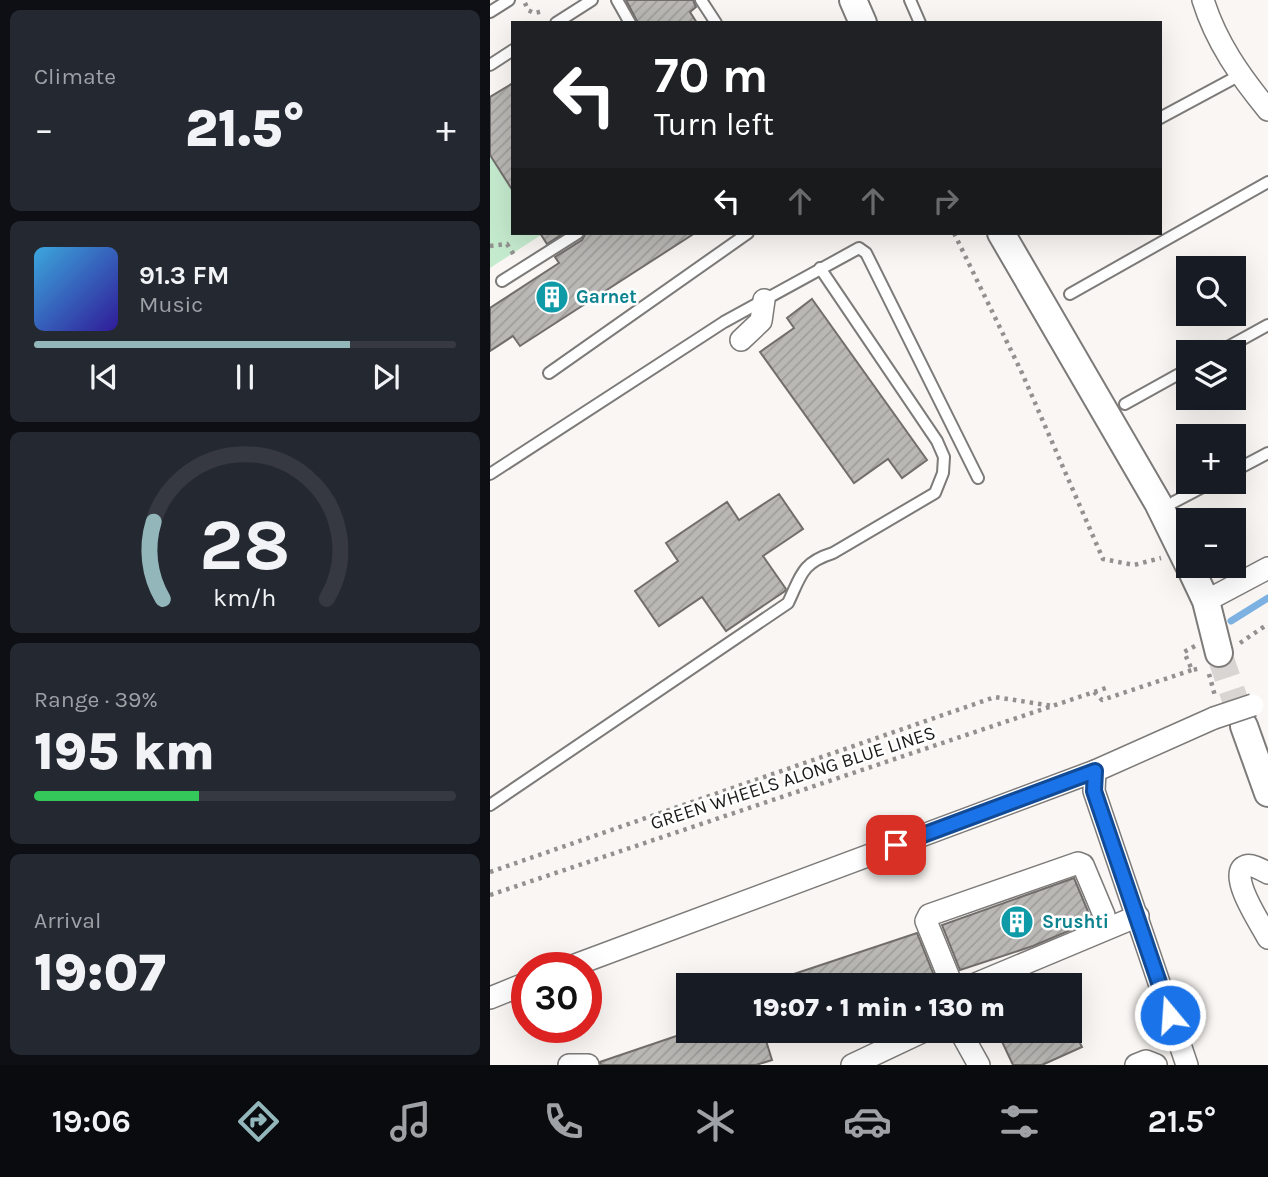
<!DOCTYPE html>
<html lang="en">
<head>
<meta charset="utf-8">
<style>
  body { margin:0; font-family:Karla,sans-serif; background:#242831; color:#f1f3f6; height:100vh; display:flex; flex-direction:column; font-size:26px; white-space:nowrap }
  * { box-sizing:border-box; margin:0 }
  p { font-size:23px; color:#9ea1a6 }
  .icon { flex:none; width:38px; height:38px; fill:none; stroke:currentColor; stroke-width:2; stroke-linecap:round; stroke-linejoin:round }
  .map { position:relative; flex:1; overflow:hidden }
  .sheet { display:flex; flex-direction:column; gap:10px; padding:10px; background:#0d0f14; width:490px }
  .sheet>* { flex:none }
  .guide { position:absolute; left:21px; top:21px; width:651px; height:214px; border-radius:0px; box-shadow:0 7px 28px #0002; background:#202124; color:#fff; overflow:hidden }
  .tools { position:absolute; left:686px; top:256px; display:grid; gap:14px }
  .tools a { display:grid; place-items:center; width:70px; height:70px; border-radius:0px; background:#171b24; box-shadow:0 7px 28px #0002; font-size:35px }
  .speed { position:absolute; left:21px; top:952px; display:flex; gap:14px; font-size:35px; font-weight:700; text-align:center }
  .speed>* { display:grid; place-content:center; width:91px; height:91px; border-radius:50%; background:#171b24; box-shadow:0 7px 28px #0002; line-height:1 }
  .speed .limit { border:10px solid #d22; background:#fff; color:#111 }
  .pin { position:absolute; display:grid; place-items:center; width:60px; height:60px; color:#fff; margin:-30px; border-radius:14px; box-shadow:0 4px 10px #0006 }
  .me { position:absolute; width:77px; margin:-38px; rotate:342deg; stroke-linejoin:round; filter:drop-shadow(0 0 5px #0008) }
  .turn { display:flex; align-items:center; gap:24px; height:147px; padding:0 28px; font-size:32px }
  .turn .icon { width:91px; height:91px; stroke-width:2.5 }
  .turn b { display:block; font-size:49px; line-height:60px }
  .lanes { display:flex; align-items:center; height:66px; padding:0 28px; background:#0003; justify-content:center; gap:35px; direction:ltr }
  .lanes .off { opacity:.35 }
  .big { font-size:52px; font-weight:800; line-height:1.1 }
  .sheet .tile { flex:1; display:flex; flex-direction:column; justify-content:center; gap:10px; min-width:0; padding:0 24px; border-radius:10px; background:#242831 }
  .sheet .dial { align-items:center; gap:0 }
  .dial svg { height:182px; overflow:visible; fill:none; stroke:#363941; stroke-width:7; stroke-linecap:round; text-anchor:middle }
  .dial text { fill:#f1f3f6; stroke:none }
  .song { display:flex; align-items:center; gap:21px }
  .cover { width:84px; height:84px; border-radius:10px; background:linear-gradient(135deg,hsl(200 70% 55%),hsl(250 70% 35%)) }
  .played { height:7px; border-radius:4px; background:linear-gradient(90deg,#93b6bb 75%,#363941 75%) }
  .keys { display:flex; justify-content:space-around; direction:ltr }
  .heat { display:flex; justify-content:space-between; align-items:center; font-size:38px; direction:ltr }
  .charge { height:10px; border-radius:5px; background:linear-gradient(90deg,#34c759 39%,#363941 0) }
  .trip { position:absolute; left:186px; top:973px; width:406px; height:70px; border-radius:0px; background:#171b24; box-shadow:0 7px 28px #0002; font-weight:800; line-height:70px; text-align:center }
  .dock { display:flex; height:112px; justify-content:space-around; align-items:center; background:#090b0e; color:#9ea1a6 }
  .dock .icon { width:49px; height:49px }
  .dock .active { color:#93b6bb }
  .dock b { font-size:32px; color:#f1f3f6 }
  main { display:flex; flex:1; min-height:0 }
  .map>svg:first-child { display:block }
</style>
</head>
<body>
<main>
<section class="sheet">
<div class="tile"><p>Climate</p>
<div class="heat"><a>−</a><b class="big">21.5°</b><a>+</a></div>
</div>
<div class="tile">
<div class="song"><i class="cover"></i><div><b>91.3 FM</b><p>Music</p></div></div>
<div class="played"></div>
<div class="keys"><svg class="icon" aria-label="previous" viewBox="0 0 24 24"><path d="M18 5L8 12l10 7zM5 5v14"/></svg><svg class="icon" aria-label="pause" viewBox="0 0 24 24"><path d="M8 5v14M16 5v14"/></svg><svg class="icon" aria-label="next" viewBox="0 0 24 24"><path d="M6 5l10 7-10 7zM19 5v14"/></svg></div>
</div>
<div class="tile dial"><svg viewBox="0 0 100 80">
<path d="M14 69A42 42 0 1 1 86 69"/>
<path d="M14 69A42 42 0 0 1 10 35" stroke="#93b6bb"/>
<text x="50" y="56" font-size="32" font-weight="700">28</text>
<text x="50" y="72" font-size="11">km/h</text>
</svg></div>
<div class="tile"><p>Range · 39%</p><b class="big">195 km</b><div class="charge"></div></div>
<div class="tile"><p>Arrival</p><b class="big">19:07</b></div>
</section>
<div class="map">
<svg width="778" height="1065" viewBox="0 0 778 1065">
  <defs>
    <pattern id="building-hatch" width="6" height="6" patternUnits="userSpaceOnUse" patternTransform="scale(1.75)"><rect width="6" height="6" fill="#bab8b5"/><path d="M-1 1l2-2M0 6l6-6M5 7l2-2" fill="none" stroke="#9f9e9b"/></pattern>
  </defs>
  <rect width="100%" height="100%" fill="#f9f6f3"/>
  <polygon fill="#c5ebce" points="0,117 23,191 23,233 50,233 51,235 0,268"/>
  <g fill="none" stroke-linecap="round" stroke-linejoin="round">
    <polyline stroke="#7cb1e1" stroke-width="7" points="741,621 778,598"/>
  </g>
  <g fill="url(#building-hatch)" stroke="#716e6c" stroke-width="2">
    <polygon points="136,0 203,0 206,7 200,12 207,23 148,23"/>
    <polygon points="23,83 23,191 0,155 0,97"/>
    <polygon points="50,233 74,233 57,244"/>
    <polygon points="96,233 205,233 30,346 23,336 0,351 0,308 69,263 65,257 92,240"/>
    <polygon points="322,299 437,460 412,478 398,459 364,483 270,352 304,328 297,318"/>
    <polygon points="289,494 313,529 273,556 296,589 295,591 236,631 212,597 169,626 145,591 188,561 176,543 237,502 249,520"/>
    <polygon points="584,878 602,921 543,946 470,970 452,925"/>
    <polygon points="427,933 445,978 438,980 439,985 281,985 280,982"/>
    <polygon points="201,1031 273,1031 282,1060 266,1065 111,1065 110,1062"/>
    <polygon points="507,1031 584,1031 592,1047 552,1065 523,1065"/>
  </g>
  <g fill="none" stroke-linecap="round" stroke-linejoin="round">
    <polyline stroke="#d8d5d2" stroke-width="26" stroke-dasharray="26 13" stroke-linecap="butt" points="729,653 754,726"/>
    <defs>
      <g id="service">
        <polyline points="127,0 140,23"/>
        <polyline points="211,0 226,23"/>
        <polyline points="420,0 430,23"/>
        <polyline points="0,12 19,0"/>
        <polyline points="66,23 102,0"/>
        <polyline points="0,65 23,50"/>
        <polyline points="670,118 750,75"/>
        <polyline points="12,281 88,233"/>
        <polyline points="580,294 778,182"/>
        <polyline points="729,352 778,325"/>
        <polyline points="59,373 258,233"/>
        <polyline points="635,404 698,369"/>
        <polyline points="744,471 778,453"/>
        <polyline points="0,474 234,322 369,248 376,253 488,478"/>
        <polyline points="684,502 724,481"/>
        <path d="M 0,805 L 298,603 C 311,576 311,563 343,553 L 445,493 L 453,473 L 454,457 L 447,441 L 330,268"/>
      </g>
      <g id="minor">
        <path d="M 713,0 C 726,42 750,76 778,110"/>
        <polyline points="251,340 271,321 274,300"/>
        <polyline points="716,601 778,568"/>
        <polyline points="605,771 604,791 697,1065"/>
        <path d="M 778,873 C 772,870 762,864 756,866 C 736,873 772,926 778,938"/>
        <polyline points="77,968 605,771 724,718"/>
        <polyline points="462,985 436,921 439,915 588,863 593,865 614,915"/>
        <polyline points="483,985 648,916"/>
        <polyline points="0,998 37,983"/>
        <polyline points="470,1031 489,1065"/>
        <polyline points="79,1065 98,1065"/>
        <polyline points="362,1065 434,1031"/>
        <polyline points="646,1065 656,1061 666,1065"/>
      </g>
      <g id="tertiary">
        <polyline points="363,0 373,23"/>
        <polyline points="511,233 668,503 698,564"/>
        <polyline points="699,565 716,601 729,653"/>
        <polyline points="754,726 778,793"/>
      </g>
    </defs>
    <use href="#service" stroke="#7d7b79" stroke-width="14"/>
    <use href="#minor" stroke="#7d7b79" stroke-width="24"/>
    <use href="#tertiary" stroke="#7d7b79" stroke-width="30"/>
    <g stroke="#93918f" stroke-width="4.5" stroke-dasharray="3.5 5" stroke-linecap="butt">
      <polyline points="35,3 38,10 44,13 55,11"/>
      <polyline points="464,233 532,373 613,559 644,565 671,558"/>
      <polyline points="0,246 17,244 24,255"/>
      <polyline points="750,643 778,624"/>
      <polyline points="705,646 694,652 702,670 712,668"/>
      <polyline points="719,674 725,696"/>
      <polyline points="604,692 612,700 702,670"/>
      <polyline points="0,872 505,697 563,706"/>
      <polyline points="0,895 616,688"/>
    </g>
    <use href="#service" stroke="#fff" stroke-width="10"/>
    <use href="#minor" stroke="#fff" stroke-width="21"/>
    <use href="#tertiary" stroke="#fff" stroke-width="26"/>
    <defs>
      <polyline id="minor-bridge" points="724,718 763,705"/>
    </defs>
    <use href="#minor-bridge" stroke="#7d7b79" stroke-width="24" stroke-linecap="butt"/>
    <use href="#minor-bridge" stroke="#fff" stroke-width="21"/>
  </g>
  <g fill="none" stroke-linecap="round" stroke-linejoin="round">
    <defs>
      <polyline id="route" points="406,845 605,771 604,791 680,1015"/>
    </defs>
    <use href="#route" stroke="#114b97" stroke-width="18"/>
    <use href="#route" stroke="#1a73e8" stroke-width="12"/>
  </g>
  <defs>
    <symbol id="building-disc" viewBox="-11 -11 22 22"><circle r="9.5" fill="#0f9aa8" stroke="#fff"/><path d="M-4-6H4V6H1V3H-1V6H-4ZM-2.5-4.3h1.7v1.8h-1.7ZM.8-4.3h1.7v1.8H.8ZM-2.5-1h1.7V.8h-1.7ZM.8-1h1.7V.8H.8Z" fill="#fff"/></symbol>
  </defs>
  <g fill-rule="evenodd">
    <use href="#building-disc" x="43" y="278" width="38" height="38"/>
    <use href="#building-disc" x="508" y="903" width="38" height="38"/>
  </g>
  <g text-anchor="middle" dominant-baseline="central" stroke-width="5" stroke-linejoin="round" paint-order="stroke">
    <g font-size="19" font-weight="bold" fill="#0d838f" stroke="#fff" text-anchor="start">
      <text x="86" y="297">Garnet</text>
      <text x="552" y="922">Srushti</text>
    </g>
    <g font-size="19" fill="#1b1a19" stroke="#fff">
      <text transform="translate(303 778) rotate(-18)">GREEN WHEELS ALONG BLUE LINES</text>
    </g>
  </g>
</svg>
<div class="tools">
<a><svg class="icon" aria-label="search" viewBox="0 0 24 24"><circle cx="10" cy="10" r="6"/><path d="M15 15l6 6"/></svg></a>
<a><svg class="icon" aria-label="layers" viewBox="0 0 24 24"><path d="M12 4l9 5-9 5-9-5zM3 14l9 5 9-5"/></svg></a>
<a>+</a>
<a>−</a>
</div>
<div class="speed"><div class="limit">30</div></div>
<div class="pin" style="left:406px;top:845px;background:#d93025"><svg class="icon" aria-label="arrive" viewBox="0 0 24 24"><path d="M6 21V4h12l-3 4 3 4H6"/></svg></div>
<svg class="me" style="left:680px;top:1015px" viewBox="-20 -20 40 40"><circle r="17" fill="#1a73e8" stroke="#fff" stroke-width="3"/><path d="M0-11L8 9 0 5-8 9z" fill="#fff"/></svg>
<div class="trip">19:07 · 1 min · 130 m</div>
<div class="guide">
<div class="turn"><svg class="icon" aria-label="left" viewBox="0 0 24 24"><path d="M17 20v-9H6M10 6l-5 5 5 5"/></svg><div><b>70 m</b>Turn left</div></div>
<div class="lanes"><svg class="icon" aria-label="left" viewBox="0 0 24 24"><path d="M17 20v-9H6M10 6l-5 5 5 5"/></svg><svg class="icon off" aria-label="ahead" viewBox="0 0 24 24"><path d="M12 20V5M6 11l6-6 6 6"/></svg><svg class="icon off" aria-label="ahead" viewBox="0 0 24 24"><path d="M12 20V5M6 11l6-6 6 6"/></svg><svg class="icon off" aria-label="right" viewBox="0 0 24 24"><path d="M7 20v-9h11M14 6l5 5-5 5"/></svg></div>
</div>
</div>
</main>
<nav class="dock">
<b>19:06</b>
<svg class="icon active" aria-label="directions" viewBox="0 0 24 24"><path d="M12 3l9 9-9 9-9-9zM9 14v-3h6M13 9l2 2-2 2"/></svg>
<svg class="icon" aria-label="music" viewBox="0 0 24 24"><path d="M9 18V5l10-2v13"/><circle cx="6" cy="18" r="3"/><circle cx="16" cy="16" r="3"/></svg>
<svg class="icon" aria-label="phone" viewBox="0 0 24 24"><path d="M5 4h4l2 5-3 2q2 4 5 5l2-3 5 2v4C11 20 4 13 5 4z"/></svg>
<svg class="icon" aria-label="climate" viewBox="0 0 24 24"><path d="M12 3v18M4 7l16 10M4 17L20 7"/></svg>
<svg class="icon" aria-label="car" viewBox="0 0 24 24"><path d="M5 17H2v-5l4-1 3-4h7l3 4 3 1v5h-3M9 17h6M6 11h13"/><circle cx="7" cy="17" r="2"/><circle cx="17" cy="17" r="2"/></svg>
<svg class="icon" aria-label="filters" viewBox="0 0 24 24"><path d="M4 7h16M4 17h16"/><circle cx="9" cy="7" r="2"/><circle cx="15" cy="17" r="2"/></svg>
<b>21.5°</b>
</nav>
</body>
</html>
